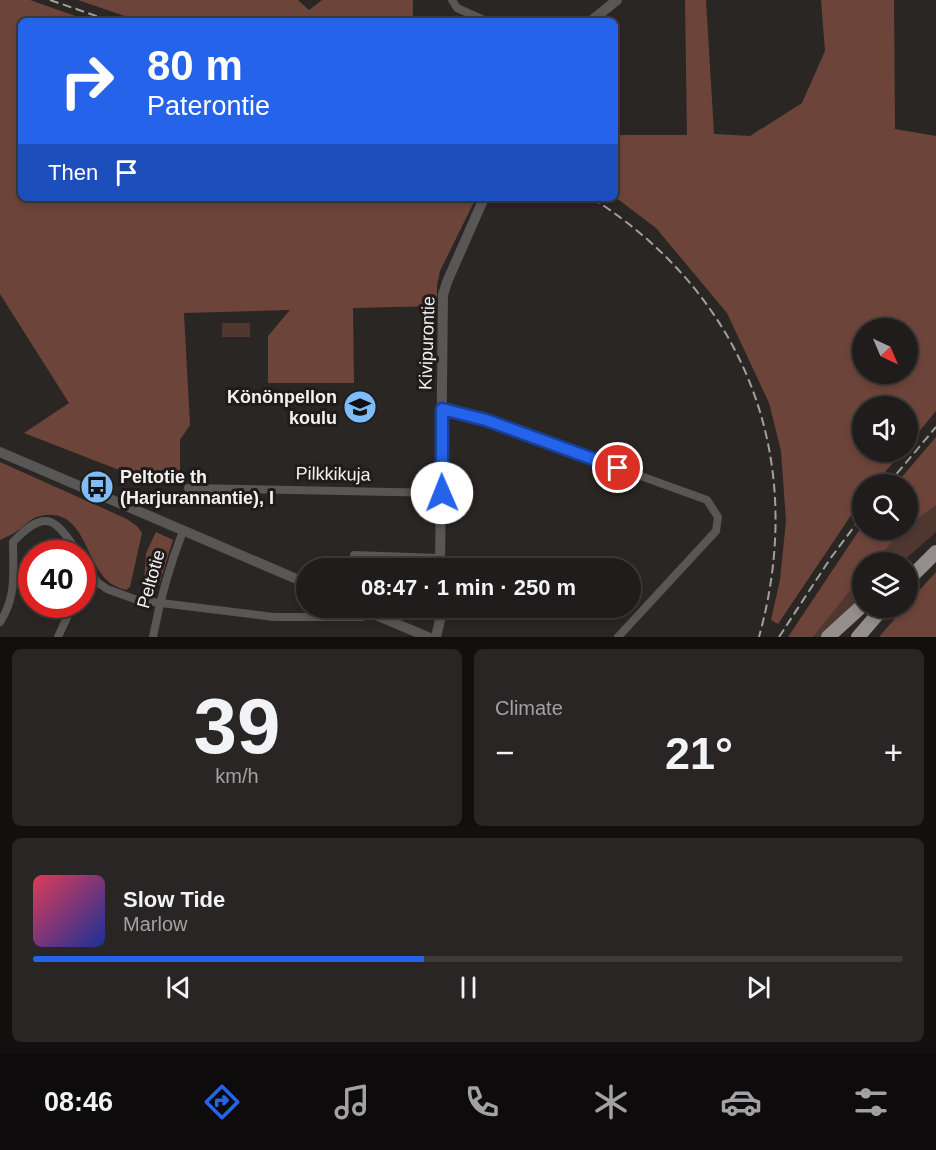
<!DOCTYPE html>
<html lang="en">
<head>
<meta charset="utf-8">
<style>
  body { margin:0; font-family:Arial,sans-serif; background:#282524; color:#f1f3f6; height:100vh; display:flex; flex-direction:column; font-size:22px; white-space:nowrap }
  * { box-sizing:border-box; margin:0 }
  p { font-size:20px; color:#a2a1a3 }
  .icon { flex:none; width:33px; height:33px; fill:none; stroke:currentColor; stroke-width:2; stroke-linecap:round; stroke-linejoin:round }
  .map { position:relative; height:637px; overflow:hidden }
  .drawer { display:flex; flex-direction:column; gap:12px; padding:12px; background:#120f0f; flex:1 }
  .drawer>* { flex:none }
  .guide { position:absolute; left:18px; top:18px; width:600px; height:183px; border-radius:9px; box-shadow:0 3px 9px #0003,0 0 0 2px #3d3a3a; background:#2563eb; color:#fff; overflow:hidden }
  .needle { width:39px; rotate:136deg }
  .fabs { position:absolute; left:852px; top:318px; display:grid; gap:12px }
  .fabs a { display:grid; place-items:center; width:66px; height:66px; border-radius:50%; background:#201c1b; box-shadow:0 3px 9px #0003,0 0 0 2px #3d3a3a; font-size:30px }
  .speed { position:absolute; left:18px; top:540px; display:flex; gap:12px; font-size:30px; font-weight:700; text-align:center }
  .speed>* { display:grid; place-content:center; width:78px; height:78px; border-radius:50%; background:#201c1b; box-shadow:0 3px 9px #0003,0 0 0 2px #3d3a3a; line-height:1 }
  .speed .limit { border:9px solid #d22; background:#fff; color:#111 }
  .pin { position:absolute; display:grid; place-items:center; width:51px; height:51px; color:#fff; margin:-26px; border:3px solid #fff; border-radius:50%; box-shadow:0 2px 6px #0007 }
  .me { position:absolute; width:66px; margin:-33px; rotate:359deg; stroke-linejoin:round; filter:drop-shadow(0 0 4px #0008) }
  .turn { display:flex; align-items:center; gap:21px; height:126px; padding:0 30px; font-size:27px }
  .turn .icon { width:78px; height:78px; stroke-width:2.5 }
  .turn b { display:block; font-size:42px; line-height:51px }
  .then { display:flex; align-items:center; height:57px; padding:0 30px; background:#0003; gap:12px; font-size:22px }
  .big { font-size:45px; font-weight:800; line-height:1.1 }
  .drawer .card { flex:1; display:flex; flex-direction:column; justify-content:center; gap:9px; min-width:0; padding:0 21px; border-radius:9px; background:#282524 }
  .drawer .dial { align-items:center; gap:0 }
  .dial b { font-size:78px; line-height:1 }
  .song { display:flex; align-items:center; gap:18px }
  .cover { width:72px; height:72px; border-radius:9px; background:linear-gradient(135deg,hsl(350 70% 55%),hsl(230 70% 35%)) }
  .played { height:6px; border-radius:3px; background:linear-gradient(90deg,#2563eb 45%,#3d3a3a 45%) }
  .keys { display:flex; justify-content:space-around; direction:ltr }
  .heat { display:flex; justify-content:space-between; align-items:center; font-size:33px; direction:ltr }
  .drawer .tiles { flex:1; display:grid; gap:12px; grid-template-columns:1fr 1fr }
  .card:last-child { grid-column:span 2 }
  .trip { position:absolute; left:296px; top:558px; width:345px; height:60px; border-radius:30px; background:#201c1b; box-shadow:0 3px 9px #0003,0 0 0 2px #3d3a3a; font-weight:800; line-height:60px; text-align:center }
  .tabs { display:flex; height:96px; justify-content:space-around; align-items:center; background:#0d0b0b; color:#a2a1a3 }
  .tabs .icon { width:42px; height:42px }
  .tabs .selected { color:#2563eb }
  .tabs b { font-size:27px; color:#f1f3f6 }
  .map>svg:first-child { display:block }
</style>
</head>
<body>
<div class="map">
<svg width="936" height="637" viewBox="0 0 936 637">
  <rect width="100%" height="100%" fill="#2a2624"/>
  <g fill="#503831">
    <rect x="222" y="323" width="28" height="14"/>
    <polygon points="936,505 936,532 902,562 874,562 902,531 908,530 908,526"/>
    <polygon points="862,576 862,597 820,637 813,637"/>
  </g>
  <g fill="#6d4439" fill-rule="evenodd">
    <polygon points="0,0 30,0 90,21 21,21 21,198 476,198 440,271 437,285 437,306 353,308 354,383 268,383 268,336 290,310 184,313 190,425 180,440 180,480 162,482 132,475 24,433 69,403 0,294"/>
    <polygon points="78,0 298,0 309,10 322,0 413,0 413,21 139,21"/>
    <path d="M 685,0 L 706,0 L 714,134 L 750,136 L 802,103 L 825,51 L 821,0 L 894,0 L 895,129 L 936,136 L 936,411 L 908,445 L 908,406 L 862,406 L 862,452 L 902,452 L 875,484 L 862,484 L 862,499 L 778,624 L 771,620 L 780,580 L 786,521 L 781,451 L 769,403 L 727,313 L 656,228 L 615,197 L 615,130 L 620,135 L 687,135 ZM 908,328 L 908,374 L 862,374 L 862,328 Z"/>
    <polygon points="936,437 936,505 908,526 908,484 896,484"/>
    <path d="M 0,462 L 127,519 L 138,527 L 142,533 L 130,587 L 126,590 C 120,588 113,586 109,582 C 84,562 85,506 40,516 C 30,518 25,526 17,531 C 12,535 5,537 0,540 Z"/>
    <polygon points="862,526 862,530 903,530 874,562 862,562 862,576 813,637 788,637"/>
    <polygon points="156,532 173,540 159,585 150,586 144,583 146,553"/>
    <polygon points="936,572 936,637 879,637 904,608 908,608 908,603"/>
  </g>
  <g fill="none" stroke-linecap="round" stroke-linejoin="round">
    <g stroke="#595656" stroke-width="8">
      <polyline points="452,0 457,8 486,21"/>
      <polyline points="442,409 486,420 707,500 718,517 716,531 618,637"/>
      <polyline points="188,488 442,493"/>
      <polyline points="354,555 440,558"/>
      <polyline points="82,558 97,582 107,589 137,600 274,617 362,617 366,611"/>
      <polyline points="82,598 97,582"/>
      <path d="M 0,622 C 17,596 13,572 13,542 C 47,506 56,520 79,554"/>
      <polyline points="58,637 69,613 77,604"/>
      <path d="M 153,637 C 160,599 169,567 183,531"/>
    </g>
    <g stroke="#595656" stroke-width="10">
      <polyline points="591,21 617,0"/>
      <polyline points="0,452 306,583"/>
      <polyline points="440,568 443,295 447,282 484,198"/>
      <polyline points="359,608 428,637"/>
      <polyline points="436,637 440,620 440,608"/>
    </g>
    <g stroke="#948e8d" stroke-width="14">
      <polyline points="908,580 936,552"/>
      <polyline points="828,637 862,606"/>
      <polyline points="858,637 883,608"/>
    </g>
    <g stroke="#a3a09f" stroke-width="2" stroke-dasharray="9 4.5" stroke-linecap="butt">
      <polyline points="50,0 111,21"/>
      <path d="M 592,198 C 747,297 808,460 759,637"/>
      <polyline points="888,484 936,427"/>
      <polyline points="779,637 830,559 862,516"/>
    </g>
  </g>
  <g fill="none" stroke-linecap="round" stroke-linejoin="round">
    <defs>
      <polyline id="route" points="442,493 442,409 486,420 618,468"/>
    </defs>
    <use href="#route" stroke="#184099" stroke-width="15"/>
    <use href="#route" stroke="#2563eb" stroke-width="10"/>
  </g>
  <defs>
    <symbol id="school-disc" viewBox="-11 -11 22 22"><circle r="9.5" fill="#7ebdf9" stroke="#201c1b"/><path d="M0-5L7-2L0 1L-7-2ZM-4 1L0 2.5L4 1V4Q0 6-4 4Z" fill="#111"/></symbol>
    <symbol id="bus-disc" viewBox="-11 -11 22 22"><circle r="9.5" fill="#7ebdf9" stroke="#201c1b"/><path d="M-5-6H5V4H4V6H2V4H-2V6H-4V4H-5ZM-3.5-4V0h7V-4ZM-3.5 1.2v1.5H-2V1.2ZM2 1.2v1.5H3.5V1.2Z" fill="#111"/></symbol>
  </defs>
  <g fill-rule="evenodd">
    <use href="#school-disc" x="341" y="388" width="38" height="38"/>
    <use href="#bus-disc" x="78" y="468" width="38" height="38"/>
  </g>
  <g text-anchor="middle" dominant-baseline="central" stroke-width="6" stroke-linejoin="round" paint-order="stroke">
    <g font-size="18" fill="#f4f1f0" stroke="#201c1b">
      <text transform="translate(427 343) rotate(-88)">Kivipurontie</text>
      <text transform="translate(333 474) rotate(1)">Pilkkikuja</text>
      <text transform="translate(151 579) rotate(-74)">Peltotie</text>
    </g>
    <g font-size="18" font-weight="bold" fill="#f4f1f0" stroke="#201c1b" text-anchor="end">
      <text x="337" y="397">Könönpellon<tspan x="337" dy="21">koulu</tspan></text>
      <text x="120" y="477" text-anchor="start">Peltotie th<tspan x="120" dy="21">(Harjurannantie), I</tspan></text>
    </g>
  </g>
</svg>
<div class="fabs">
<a><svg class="needle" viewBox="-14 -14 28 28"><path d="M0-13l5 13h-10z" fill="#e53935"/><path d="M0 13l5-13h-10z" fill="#a2a1a3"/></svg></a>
<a><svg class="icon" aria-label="sound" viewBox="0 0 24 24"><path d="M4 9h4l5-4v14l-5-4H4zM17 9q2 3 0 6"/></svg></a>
<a><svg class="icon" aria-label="search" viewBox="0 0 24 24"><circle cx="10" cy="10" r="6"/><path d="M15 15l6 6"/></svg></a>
<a><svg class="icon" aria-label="layers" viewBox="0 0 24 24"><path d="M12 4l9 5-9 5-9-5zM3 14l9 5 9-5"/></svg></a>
</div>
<div class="speed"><div class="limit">40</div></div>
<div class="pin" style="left:618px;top:468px;background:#d93025"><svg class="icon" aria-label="arrive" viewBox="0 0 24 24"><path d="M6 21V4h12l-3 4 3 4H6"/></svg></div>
<svg class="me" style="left:442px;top:493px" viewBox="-20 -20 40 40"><circle r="19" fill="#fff"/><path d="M0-13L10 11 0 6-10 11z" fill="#2563eb"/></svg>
<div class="trip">08:47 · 1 min · 250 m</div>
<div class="guide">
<div class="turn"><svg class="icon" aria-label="right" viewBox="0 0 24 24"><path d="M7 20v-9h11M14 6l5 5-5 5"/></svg><div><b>80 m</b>Paterontie</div></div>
<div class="then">Then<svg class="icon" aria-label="arrive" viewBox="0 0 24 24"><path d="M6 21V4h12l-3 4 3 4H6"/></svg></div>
</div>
</div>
<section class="drawer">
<div class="tiles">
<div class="card dial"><b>39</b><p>km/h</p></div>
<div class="card"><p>Climate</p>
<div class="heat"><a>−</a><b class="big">21°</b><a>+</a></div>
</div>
<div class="card">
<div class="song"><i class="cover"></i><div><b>Slow Tide</b><p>Marlow</p></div></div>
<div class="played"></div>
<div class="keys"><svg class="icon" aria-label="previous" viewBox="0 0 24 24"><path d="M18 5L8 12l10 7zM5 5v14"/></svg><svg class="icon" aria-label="pause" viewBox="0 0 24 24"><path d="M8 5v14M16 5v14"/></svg><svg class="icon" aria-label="next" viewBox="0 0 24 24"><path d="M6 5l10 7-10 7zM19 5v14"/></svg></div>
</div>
</div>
</section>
<nav class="tabs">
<b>08:46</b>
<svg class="icon selected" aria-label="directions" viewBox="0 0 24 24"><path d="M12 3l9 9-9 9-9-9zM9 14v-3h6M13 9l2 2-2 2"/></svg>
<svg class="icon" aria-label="music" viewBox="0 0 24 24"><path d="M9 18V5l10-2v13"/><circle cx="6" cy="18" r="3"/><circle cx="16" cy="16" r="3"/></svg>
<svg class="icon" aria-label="phone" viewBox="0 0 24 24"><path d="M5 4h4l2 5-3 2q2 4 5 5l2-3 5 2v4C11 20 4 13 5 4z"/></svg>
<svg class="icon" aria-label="climate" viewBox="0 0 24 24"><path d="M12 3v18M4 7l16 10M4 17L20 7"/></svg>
<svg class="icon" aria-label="car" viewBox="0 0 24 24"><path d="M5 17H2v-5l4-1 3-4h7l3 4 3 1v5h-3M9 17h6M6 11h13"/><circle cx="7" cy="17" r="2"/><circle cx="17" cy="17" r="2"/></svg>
<svg class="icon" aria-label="filters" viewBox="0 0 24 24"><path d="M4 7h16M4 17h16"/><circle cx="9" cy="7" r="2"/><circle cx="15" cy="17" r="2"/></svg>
</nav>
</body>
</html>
